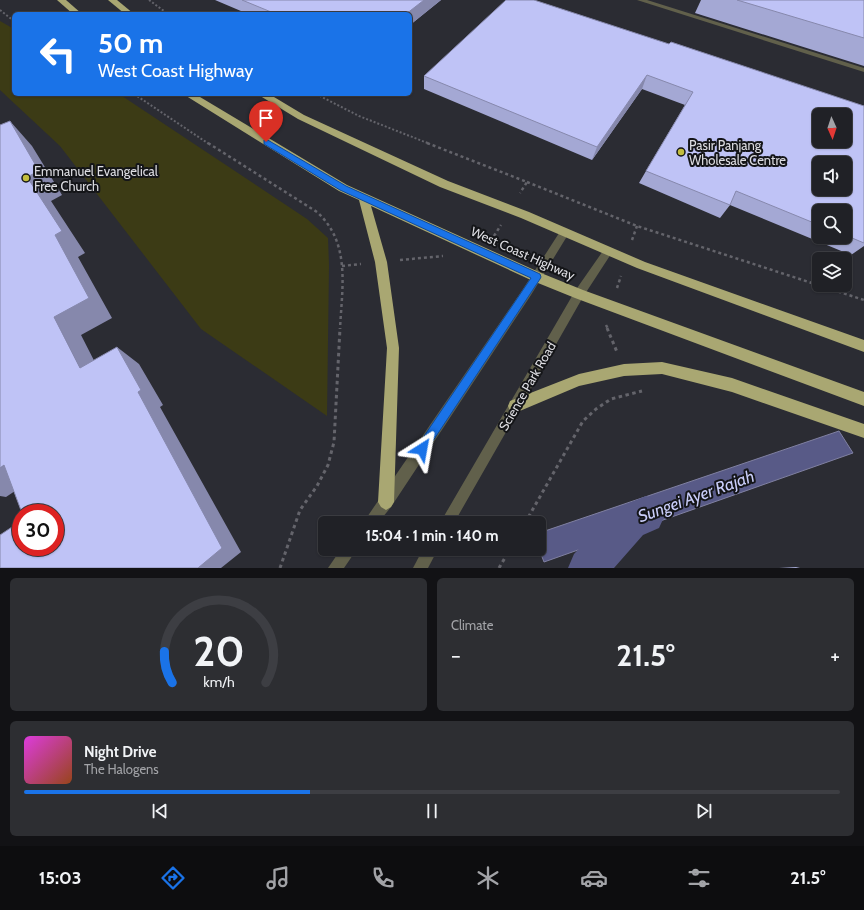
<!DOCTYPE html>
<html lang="en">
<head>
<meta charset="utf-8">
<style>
  body { margin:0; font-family:Cabin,sans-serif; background:#2d2e32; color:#f1f3f6; height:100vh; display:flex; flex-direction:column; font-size:15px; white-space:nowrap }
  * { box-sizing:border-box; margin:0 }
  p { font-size:13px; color:#a2a3a7 }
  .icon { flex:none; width:22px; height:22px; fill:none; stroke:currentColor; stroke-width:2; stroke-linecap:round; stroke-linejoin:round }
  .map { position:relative; height:568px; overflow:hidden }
  .sheet { display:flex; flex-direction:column; gap:10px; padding:10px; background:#121215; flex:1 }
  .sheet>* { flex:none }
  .top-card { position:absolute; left:12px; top:12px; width:400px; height:84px; border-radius:6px; box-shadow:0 1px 3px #0004,0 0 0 1px #3d3e43; background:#1a73e8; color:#fff; overflow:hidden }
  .needle { width:26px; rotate:177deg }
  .controls { position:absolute; left:812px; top:108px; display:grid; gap:8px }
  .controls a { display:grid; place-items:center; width:40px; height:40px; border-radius:6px; background:#202126; box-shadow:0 1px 3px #0004,0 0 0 1px #3d3e43; font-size:20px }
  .speed { position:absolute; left:12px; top:504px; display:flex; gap:8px; font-size:20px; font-weight:700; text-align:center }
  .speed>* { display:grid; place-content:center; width:52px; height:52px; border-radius:50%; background:#202126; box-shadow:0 1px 3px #0004,0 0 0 1px #3d3e43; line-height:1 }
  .speed .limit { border:6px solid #d22; background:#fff; color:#111 }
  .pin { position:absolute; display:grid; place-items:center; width:34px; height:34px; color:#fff; margin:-41px -17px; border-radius:50% 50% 50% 0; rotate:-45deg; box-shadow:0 0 4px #0007 }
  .pin .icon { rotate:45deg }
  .me { position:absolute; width:44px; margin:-22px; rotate:34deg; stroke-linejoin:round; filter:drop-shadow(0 0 3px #0008) }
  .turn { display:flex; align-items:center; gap:14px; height:84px; padding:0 20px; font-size:18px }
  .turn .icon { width:52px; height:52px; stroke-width:2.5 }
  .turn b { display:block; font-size:28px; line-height:34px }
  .big { font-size:30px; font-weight:800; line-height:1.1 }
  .sheet .card { flex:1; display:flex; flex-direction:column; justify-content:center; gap:6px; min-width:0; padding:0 14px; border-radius:6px; background:#2d2e32 }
  .sheet .dial { align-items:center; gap:0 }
  .dial svg { height:104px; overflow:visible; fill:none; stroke:#3d3e43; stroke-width:7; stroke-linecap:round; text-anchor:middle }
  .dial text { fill:#f1f3f6; stroke:none }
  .song { display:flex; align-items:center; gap:12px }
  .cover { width:48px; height:48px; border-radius:6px; background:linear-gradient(135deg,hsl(300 70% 55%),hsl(20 70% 35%)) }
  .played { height:4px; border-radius:2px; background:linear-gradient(90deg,#1a73e8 35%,#3d3e43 35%) }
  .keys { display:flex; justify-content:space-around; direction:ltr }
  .heat { display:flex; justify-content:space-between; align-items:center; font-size:22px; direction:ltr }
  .sheet .tiles { flex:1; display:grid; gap:10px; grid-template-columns:1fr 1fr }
  .card:last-child { grid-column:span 2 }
  .trip { position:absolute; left:318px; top:516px; width:228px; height:40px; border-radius:6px; background:#202126; box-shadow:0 1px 3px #0004,0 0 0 1px #3d3e43; font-weight:800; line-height:40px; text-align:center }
  .tab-bar { display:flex; height:64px; justify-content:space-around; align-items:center; background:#0d0d0f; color:#a2a3a7 }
  .tab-bar .icon { width:28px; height:28px }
  .tab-bar .selected { color:#1a73e8 }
  .tab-bar b { font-size:18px; color:#f1f3f6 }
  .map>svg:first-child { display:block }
</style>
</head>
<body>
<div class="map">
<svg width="864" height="568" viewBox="0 0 864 568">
  <rect width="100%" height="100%" fill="#2b2c33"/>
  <polygon fill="#3c3b15" points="0,21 14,29 14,94 119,94 307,219 328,238 329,265 327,416 201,329 60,146 0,90"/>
  <polygon fill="#585a87" stroke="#8081a2" points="839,431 853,453 544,562 539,549 539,533"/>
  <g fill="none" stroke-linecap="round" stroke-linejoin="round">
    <polygon fill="#585a87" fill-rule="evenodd" points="646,496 659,502 665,515 659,528 643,535 614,568 568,568 574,554 617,508"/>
    <g stroke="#64646b" stroke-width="2" stroke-dasharray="2 2" stroke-linecap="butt">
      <polyline points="149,0 168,14"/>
      <polyline points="0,10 14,21"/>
      <polyline points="134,94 209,144"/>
      <polyline points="316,94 359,116 430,144"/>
    </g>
    <g stroke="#64646b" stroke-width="2.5" stroke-dasharray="3 3" stroke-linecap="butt">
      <path d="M 208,143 L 317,212 C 351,243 342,287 340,329"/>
      <polyline points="427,143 527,182 520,193"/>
      <polyline points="527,182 637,226 864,300"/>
      <polyline points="494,236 501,225"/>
      <polyline points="632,240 637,226"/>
      <polyline points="400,260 443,256"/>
      <polyline points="342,266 361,264"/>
      <polyline points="617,288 621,276"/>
      <polyline points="606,325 608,329"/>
    </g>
    <g stroke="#64646b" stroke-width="3" stroke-dasharray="3.5 3.5" stroke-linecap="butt">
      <polyline points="607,328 617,352"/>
      <polyline points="525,523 583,421 596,409 611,399 642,391"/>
      <polyline points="280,568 300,510 317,486 328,465 334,442 340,328"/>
      <polyline points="499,568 510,549"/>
    </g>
    <polygon fill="#61604b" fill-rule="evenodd" points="637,0 647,0 864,68 864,72"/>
    <g fill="#61604b" fill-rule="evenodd">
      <polygon points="564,229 567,230 569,233 531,295 391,507 378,523 363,523 523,289 561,230"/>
      <polygon points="608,247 611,248 613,251 611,254 583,297 454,523 440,523 575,291 605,248"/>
      <polygon points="341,549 357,549 344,568 328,568"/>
      <polygon points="423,549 438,549 428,568 413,568"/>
    </g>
    <g fill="#a9a772" fill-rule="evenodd">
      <polygon points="57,0 66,0 82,14 73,14"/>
      <polygon points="108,0 117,0 134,14 125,14"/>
      <polygon points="183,94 195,94 347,185 541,273 583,290 864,392 864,406 575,298 533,281 371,206 387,262 399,348 394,502 391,507 386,510 381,507 378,502 387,348 375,262 359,200 339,191"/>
      <polygon points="257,94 269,94 304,115 448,181 529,212 645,262 864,340 864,352 637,268 521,218 440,187 298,119"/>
      <polygon points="662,362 732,378 864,424 864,438 732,392 662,374 624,376 579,386 515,413 510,411 508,406 510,401 579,374 624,364"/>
    </g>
  </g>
  <g fill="#a4a8d4" fill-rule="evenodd">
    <polygon points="215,0 441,0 410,25 410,14 248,14"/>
    <polygon points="701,0 864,0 864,66 695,13"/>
    <path d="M 669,44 L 864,106 L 864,246 L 851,255 L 730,205 L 720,218 L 639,183 L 646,171 L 685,105 L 642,89 L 592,160 L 424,89 L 424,76 ZM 819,211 L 845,211 L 845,237 L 819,237 Z"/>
    <polygon points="796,567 800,568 779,568"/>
  </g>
  <g fill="#8688ac">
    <polygon points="424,0 441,0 410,25 410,14 406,14"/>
    <polygon points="647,75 642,89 592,160 597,147"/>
    <polygon points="10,121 32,146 62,195 51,201 85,253 78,257 112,318 81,335 106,384 80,368 54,317 27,177"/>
    <polygon points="117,347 139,364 163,405 160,407 241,552 221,568 198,568 138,392"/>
    <polygon points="4,465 39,475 6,497 0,496 0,468"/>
  </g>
  <g fill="#bfc3f6" stroke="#8688ac" fill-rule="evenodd">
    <polygon points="242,0 424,0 406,14 276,14"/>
    <path d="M 506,0 L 534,0 L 669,44 L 671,42 L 864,106 L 864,243 L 845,235 L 845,211 L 819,211 L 819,225 L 736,191 L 730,205 L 646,171 L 693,92 L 647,75 L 597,147 L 424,76 ZM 819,115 L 845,115 L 845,141 L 819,141 ZM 819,163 L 845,163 L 845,189 L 819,189 Z"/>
    <polygon points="737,0 864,0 864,38"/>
    <polygon points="10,121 39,171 27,177 62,231 55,235 89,298 54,317 80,368 117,347 141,390 138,392 222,548 198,568 0,568 0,535 21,521 21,547 55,547 55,513 22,513 4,465 0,468 0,125"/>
  </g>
  <polygon fill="#1a73e8" stroke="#114b97" points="266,139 346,186 540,274 541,277 540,279 425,453 422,455 418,453 416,449 418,445 531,278 340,190 264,144 264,140"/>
  <g fill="#c3bd3e" stroke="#141518" stroke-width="1.5">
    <circle cx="681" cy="152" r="4"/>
    <circle cx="26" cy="178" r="4"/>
  </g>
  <g text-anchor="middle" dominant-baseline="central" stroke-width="4" stroke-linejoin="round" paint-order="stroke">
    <g font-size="13" fill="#dddde2" stroke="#141518" text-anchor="start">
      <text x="689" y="145">Pasir Panjang<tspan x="689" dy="15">Wholesale Centre</tspan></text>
      <text x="34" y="171">Emmanuel Evangelical<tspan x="34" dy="15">Free Church</tspan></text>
    </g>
    <g font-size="13" fill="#dddde2" stroke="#141518">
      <text transform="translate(523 253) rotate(24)">West Coast Highway</text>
      <text transform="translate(527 386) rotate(-60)">Science Park Road</text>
    </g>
    <g font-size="17" font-style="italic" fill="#c9cdf9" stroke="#141518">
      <text transform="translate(696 496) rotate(-20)">Sungei Ayer Rajah</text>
    </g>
  </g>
</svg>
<div class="controls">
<a><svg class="needle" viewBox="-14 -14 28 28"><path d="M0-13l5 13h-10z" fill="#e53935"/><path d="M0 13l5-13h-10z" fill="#a2a3a7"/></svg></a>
<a><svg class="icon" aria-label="sound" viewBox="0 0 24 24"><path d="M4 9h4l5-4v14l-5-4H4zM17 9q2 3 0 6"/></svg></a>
<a><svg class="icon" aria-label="search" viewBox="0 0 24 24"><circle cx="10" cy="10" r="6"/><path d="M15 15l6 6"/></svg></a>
<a><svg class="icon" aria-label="layers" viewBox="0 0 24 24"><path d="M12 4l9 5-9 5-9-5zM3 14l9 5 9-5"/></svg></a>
</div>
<div class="speed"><div class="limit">30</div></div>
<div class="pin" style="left:266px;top:142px;background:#d93025"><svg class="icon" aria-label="arrive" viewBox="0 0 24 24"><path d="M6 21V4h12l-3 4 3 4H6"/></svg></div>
<svg class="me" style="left:422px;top:449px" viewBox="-20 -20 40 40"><path d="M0-17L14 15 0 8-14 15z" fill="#1a73e8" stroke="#fff" stroke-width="4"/></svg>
<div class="trip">15:04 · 1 min · 140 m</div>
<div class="top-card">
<div class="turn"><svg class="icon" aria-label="left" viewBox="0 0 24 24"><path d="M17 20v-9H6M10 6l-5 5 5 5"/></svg><div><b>50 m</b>West Coast Highway</div></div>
</div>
</div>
<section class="sheet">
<div class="tiles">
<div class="card dial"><svg viewBox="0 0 100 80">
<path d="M14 69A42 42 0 1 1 86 69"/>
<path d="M14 69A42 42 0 0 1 8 45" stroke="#1a73e8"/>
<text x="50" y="56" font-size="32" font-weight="700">20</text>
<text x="50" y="72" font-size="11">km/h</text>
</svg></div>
<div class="card"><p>Climate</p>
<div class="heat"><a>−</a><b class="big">21.5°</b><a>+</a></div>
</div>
<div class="card">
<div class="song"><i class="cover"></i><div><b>Night Drive</b><p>The Halogens</p></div></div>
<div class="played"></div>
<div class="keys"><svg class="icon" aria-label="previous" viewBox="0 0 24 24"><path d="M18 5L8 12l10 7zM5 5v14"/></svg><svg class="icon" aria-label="pause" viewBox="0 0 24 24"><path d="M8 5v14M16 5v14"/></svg><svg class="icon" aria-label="next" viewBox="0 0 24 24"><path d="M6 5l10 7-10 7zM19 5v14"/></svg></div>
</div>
</div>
</section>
<nav class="tab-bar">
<b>15:03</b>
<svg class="icon selected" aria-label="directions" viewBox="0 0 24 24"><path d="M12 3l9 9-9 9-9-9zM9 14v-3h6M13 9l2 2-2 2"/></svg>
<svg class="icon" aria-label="music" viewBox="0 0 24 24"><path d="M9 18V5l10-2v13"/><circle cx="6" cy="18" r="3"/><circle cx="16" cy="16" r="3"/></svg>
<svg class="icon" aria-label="phone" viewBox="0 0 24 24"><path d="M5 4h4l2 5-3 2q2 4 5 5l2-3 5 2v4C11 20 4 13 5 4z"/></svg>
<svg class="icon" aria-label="climate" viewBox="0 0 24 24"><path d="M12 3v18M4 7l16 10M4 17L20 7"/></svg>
<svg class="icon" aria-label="car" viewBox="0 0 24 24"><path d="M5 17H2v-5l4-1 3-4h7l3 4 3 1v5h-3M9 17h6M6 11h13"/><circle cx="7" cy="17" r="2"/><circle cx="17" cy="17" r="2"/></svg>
<svg class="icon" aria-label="filters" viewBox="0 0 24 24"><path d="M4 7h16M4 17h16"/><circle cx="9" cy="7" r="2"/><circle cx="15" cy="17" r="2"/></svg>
<b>21.5°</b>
</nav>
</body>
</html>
